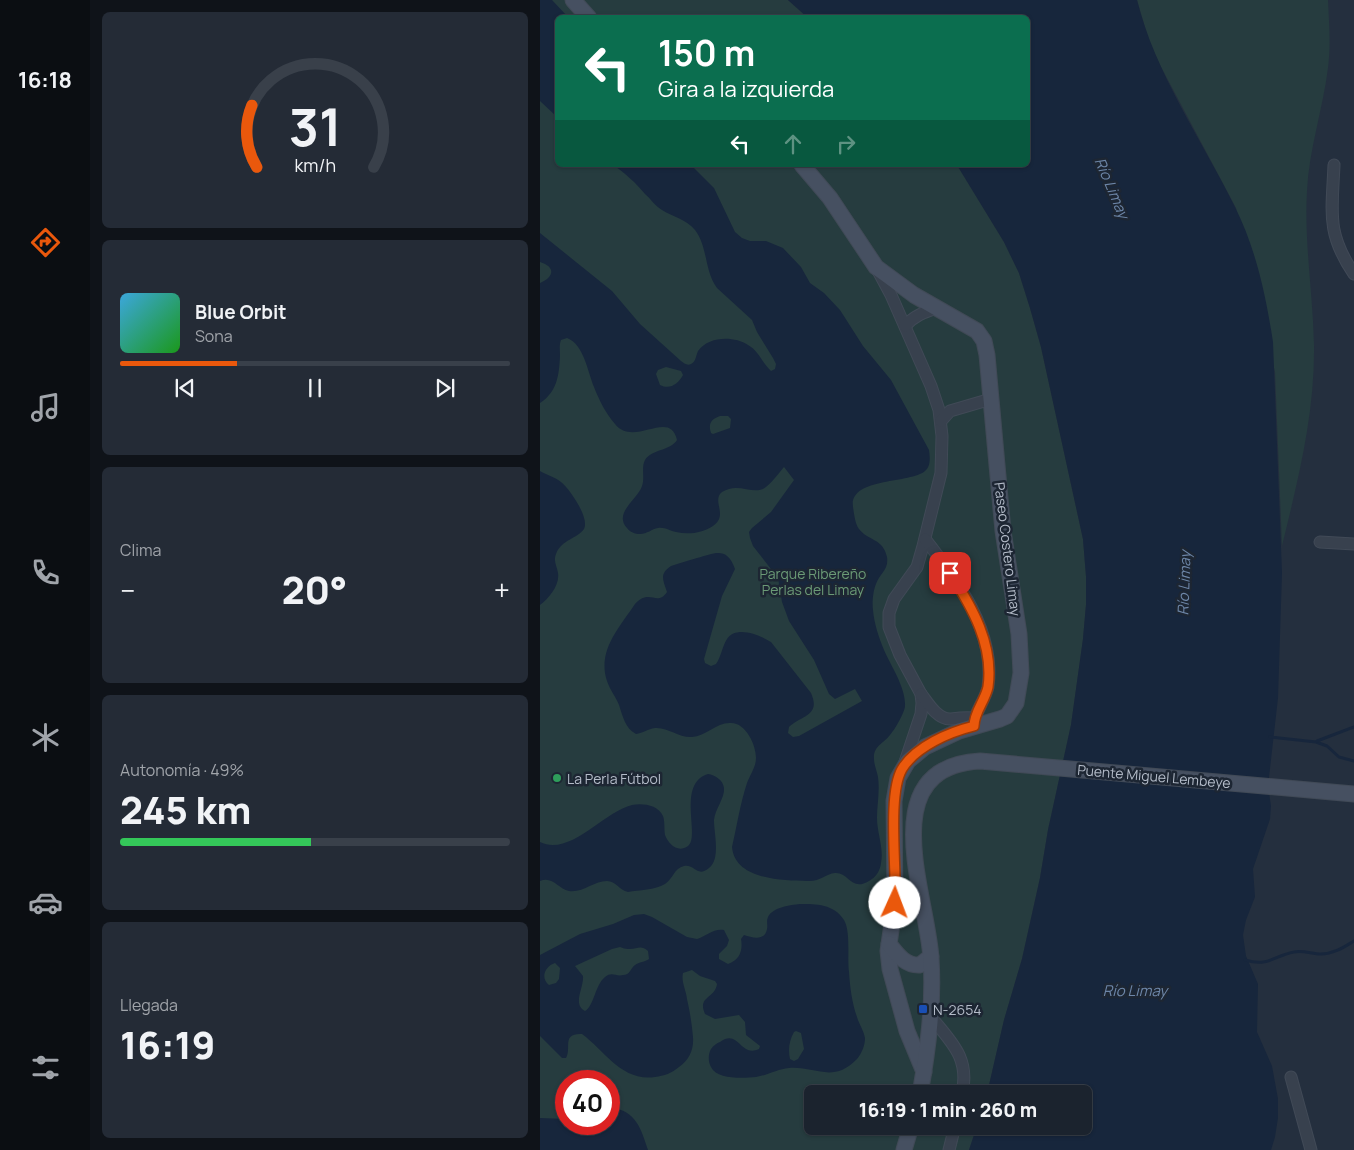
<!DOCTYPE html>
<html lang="es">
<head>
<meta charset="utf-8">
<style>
  body { margin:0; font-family:Manrope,sans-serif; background:#242b36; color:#f1f3f6; height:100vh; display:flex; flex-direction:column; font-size:19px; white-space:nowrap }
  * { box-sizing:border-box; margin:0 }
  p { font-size:16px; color:#a0a4aa }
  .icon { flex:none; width:28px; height:28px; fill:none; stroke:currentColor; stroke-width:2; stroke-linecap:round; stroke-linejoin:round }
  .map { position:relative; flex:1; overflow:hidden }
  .drawer { display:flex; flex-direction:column; gap:12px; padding:12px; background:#0f1319; width:450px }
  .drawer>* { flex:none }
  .banner { position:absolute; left:15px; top:15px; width:475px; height:152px; border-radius:8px; box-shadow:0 1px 4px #0004,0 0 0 1px #39404a; background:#0b6e4f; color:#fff; overflow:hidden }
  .speed { position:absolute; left:15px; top:1070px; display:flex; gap:10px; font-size:25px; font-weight:700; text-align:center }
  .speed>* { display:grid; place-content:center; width:65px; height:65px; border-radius:50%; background:#1b232e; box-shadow:0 1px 4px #0004,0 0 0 1px #39404a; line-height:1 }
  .speed .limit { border:8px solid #d22; background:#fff; color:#111 }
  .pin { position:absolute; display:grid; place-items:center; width:42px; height:42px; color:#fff; margin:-21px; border-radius:10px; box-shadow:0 2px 8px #0006 }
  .me { position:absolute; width:55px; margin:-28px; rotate:2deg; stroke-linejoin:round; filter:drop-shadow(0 0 4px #0008) }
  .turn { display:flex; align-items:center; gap:18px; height:105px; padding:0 20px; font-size:22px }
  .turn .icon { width:65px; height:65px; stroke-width:2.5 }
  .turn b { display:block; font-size:35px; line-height:42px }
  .lanes { display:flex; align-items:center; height:48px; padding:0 20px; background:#0003; justify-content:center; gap:25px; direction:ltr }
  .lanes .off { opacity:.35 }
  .big { font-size:38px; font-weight:800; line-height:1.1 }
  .drawer .card { flex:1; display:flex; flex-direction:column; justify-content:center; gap:8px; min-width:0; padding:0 18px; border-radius:8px; background:#242b36 }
  .drawer .dial { align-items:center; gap:0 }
  .dial svg { height:130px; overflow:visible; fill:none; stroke:#39404a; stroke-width:7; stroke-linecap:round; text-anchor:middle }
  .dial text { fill:#f1f3f6; stroke:none }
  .song { display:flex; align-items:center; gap:15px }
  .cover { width:60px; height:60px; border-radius:8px; background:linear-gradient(135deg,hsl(200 70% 55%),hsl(120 70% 35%)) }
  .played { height:5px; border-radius:2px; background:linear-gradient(90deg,#ea580c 30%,#39404a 30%) }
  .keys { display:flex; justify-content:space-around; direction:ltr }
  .heat { display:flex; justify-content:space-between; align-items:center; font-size:28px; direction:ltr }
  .charge { height:8px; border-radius:4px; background:linear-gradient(90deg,#34c759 49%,#39404a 0) }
  .trip { position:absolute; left:264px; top:1085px; width:288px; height:50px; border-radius:8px; background:#1b232e; box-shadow:0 1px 4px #0004,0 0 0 1px #39404a; font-weight:800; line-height:50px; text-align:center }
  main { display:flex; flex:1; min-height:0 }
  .menu { display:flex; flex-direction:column; width:90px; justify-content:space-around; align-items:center; background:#0b0e12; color:#a0a4aa }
  .menu .icon { width:35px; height:35px }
  .menu .active { color:#ea580c }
  .menu b { font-size:22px; color:#f1f3f6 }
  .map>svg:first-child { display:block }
</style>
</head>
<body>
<main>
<nav class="menu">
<b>16:18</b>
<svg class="icon active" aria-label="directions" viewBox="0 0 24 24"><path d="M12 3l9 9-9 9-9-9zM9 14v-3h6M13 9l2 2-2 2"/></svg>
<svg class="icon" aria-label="music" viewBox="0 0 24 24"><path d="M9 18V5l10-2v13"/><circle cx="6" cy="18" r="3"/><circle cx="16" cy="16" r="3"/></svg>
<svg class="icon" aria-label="phone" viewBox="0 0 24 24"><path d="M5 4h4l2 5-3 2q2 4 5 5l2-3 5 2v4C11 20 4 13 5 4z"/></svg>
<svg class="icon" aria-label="climate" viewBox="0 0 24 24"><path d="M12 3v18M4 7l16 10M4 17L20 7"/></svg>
<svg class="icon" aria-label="car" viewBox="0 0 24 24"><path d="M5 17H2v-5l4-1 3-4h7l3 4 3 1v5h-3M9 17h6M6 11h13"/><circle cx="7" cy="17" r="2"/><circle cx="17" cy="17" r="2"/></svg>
<svg class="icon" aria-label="filters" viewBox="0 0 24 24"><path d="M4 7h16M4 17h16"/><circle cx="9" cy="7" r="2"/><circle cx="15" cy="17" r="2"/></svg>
</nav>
<section class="drawer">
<div class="card dial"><svg viewBox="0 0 100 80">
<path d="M14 69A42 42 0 1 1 86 69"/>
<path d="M14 69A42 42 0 0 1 11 31" stroke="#ea580c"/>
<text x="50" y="56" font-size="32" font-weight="700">31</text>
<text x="50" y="72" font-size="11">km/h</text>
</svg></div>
<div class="card">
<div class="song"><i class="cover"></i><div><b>Blue Orbit</b><p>Sona</p></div></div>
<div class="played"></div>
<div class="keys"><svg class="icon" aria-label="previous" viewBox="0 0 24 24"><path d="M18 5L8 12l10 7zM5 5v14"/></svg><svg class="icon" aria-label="pause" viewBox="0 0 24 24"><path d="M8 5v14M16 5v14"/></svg><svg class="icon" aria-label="next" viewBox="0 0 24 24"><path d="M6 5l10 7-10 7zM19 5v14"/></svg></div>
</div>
<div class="card"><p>Clima</p>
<div class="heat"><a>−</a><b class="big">20°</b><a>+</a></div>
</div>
<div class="card"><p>Autonomía · 49%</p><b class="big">245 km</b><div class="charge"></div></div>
<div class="card"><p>Llegada</p><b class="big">16:19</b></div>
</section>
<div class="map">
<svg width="814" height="1150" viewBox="0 0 814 1150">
  <rect width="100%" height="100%" fill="#242f3e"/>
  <g fill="#263c3f" fill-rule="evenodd">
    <path d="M 0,0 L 248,0 L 267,17 L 18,18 L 18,165 L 417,165 L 464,242 L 479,273 L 490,308 L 501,347 L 543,539 L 546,576 L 546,605 L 543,639 L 531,725 L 508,830 L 500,878 L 482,959 L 464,1020 L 447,1094 L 272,1094 L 272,1126 L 437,1126 L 429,1150 L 0,1150 ZM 26,1081 L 69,1081 L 69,1124 L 26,1124 Z"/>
    <path d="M 597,0 L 788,0 C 789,23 791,45 788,68 C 783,109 769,149 767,191 C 764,242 773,294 774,345 C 775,414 758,480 742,546 L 735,372 L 696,208 L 620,65 L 609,41 Z"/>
  </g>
  <g fill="#17263c" fill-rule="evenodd">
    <polygon points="0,0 12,0 28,17 18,18 17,117 0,101"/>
    <path d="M 248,0 L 597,0 C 615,73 662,140 695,207 C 716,249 726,296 733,342 L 742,573 L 738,698 L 728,786 L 731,806 L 730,819 L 713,869 L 715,897 L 706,920 L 703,935 L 706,956 L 718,984 L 717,1032 L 732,1066 L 738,1099 L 738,1118 L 735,1137 L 731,1150 L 429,1150 L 437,1126 L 542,1126 L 542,1094 L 447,1094 L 464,1020 L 482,959 L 500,878 L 508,830 L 531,725 L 543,639 L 546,605 L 546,576 L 543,539 L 501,347 L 490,308 L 479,273 L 464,242 L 417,165 L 488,165 L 488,18 L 267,17 Z"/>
    <path d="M 73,165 L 151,165 L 174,188 L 195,232 L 202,238 L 210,241 L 226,241 L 243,248 L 261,267 L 270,283 L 284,293 L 300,310 L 323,346 L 351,380 L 389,450 C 390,457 391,466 385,471 C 370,484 309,477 313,507 C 314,513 315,524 319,529 C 328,541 343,538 347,557 C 349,570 340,573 336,584 C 333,591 332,603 333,610 C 334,623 339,638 344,650 C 351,666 366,688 365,706 C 365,712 354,731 350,735 C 343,744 333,746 334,759 C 334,765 337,771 338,777 C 340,791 337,805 337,818 C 337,833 344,848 341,863 C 341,866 339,871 337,874 C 335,877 332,879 329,881 C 311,892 309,872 295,873 C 285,874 280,882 267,881 C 242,880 195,880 192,847 C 197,826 200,804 207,783 C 210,775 216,767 216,758 C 216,745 206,723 191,723 C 177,722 166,736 152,737 C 139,738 128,727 115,728 C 108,729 103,733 96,734 C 85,728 83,717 79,705 C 76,697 70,690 67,681 C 57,651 79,628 95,604 C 110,588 117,607 127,592 C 123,580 119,574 131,566 C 139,563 148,561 157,558 C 175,553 187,546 195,569 L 182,596 L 164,659 L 165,663 L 171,666 L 176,664 C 181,657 182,647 187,639 C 196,625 220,635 231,642 L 271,693 C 281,716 262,715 249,727 L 248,733 L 253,737 L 259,736 L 322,701 L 315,689 L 295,699 L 289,694 L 274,660 L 249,621 L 242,602 L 238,578 L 213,546 L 210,538 L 209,532 L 212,528 L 231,512 L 254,480 L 244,467 C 238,474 231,484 223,489 C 211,494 197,482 182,492 C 171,501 189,515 173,526 C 162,533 149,535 136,532 C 130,531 125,527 118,528 C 112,529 107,534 100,534 C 95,534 90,532 87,528 C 73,513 98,499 102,486 C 105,478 101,467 105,460 C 112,449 130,451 137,440 C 130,408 94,448 75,424 C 66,414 59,400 54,387 C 48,373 44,344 27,338 L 21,340 C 19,345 20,350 20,356 C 19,376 17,392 0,403 L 0,283 C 14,277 16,267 0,262 L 0,233 L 72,291 L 100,324 L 141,361 C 144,363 147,366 151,364 C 156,362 156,355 158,351 C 169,336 194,336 208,345 C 219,351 222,363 231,371 L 235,369 L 236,364 L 233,358 L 217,332 L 212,320 L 177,288 C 164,270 168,247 155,230 C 146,219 133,217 122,210 C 115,206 111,199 105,194 C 96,183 85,173 73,165 ZM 126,367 L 141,371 L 143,375 C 138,384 130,390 120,385 L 116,374 L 118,370 ZM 180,416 L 188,416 L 191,419 L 190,428 L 173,434 L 171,433 C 168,424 171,419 180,416 Z"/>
    <path d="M 0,471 C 7,475 15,477 21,482 C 29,488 50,518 44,529 C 37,539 22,539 16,554 C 13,561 17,566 18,573 C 20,585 9,598 0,605 Z"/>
    <path d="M 168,774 C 175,775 183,780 184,788 C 185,798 175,809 174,820 C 174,834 181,859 169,868 C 157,878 155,864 144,866 C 134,868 133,879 125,884 C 115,890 99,890 88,892 C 79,890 76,881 67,881 C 54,881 43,893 29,891 C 18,889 13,876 0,881 L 0,842 C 30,857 63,812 92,805 C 103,803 118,805 123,816 C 125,821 124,829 125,835 C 129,845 138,853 148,846 C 161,837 136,784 168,774 Z"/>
    <path d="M 260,904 C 276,904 294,904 304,920 C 311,932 307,958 309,972 C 310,987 312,1003 317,1017 C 319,1024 324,1031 325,1038 C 325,1045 322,1053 317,1059 C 293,1084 275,1066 249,1068 C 238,1069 228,1075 216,1077 C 204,1078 177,1080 171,1067 C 168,1062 168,1054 171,1049 C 173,1046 177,1043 180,1042 C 199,1028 200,1058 219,1049 L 220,1046 L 206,1035 L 205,1022 L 199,1015 L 175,1019 L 165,1014 C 157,996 175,999 177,984 L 175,981 L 160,976 L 152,970 L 143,973 C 141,982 146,990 147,999 C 150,1012 152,1025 153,1037 C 154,1050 149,1060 139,1067 C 132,1073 124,1076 115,1077 C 82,1082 65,1051 42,1034 C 21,1033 32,1048 26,1058 L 22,1058 L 0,1036 L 0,955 L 40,934 L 73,924 L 94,915 L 104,914 L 112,917 L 147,937 L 157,939 C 166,936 174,928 184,930 L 189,940 L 187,946 L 179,954 L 179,959 L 188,964 C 200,960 203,950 201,939 L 204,935 C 213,938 225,941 227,929 C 228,925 226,921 228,917 C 233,907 250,905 260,904 ZM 80,947 C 83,948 85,949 88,949 C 97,950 100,944 108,951 L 109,959 C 105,962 99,962 95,965 C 90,969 90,975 83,975 C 76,977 72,971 65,977 C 55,985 54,1006 45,1011 C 32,1004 44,988 43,976 L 35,966 L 72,949 ZM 15,963 L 20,968 L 19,979 L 16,983 L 9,985 C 0,978 5,966 15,963 ZM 256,1031 L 261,1033 L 264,1049 L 258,1059 L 254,1061 L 250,1059 C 248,1050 249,1041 254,1032 Z"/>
    <path d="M 71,1108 C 96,1110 101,1129 108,1150 L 0,1150 L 0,1118 L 26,1119 L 26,1124 L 69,1124 L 69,1109 Z"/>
  </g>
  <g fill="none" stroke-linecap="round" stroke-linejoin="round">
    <g stroke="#17263c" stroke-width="3">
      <polyline points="730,737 776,742 787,746 799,757 814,761"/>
      <polyline points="777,741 814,727"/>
      <path d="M 705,960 C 729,967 733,956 754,952 C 763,950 772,954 781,954 C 794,954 804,947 814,941"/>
    </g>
    <defs>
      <g id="street">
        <path d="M 794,165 C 792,212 786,233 814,274"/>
        <polyline points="337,269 351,295 391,386 399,410 402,436 401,473 383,546 377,567 354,599 349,613 349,627 360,655 381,694 382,703 381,714 365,762"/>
        <path d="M 365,326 C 374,316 384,312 397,308"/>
        <polyline points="401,421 410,411 451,399"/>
        <path d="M 385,539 C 417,580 456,632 448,687 C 445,701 434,712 434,726"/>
        <polyline points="780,542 814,544"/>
        <path d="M 381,694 C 388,703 397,719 410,719 C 418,718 425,717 434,718"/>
        <path d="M 391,1017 C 412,1043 430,1058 422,1094"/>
        <polyline points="751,1077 771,1150"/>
        <polyline points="409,1150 415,1126"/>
      </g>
      <g id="secondary">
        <polyline points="33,0 49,18"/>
        <polyline points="262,165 290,198 336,267 374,295 437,331 444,341 447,355 463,531 479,634 481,673 476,703 467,716 460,719 419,731 385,747 368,761 358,778 354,801 355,903 348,951 350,969 367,1031 384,1072"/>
        <path d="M 349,944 C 357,954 365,966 380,965 L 391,956"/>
        <path d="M 380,1094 C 388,1049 394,1004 391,958 C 387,894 332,767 440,761 L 814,794"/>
        <polyline points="364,1150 371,1126"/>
      </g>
    </defs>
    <use href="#street" stroke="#414a57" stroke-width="13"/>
    <use href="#secondary" stroke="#414a57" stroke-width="17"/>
    <use href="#street" stroke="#38414e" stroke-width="11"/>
    <use href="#secondary" stroke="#465061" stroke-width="15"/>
  </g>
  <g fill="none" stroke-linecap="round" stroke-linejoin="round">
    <defs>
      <path id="route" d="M 355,903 C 357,870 347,795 362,769 C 376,746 410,732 434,726 C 434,712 445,701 448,687 C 454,645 432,607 410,573"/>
    </defs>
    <use href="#route" stroke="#983908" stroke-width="12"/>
    <use href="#route" stroke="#ea580c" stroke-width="9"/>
  </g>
  <circle fill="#2e9e5b" stroke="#1d2633" stroke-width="2" cx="17" cy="778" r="5"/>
  <rect fill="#1a4fb4" stroke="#1d2633" stroke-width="2" x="378" y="1004" width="10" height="10" rx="2.5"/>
  <g text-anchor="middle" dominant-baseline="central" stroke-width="5" stroke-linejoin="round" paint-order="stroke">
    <g font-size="14" fill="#b4bcc9" stroke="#1d2633">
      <text transform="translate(468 549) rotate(83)">Paseo Costero Limay</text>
      <text transform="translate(614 776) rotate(5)">Puente Miguel Lembeye</text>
    </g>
    <g font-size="14" fill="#6b9a76" stroke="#1d2633">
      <text x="273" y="573">Parque Ribereño<tspan x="273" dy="16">Perlas del Limay</tspan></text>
    </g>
    <g font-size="14" fill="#b4bcc9" stroke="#1d2633" text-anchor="start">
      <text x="27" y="778">La Perla Fútbol</text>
      <text x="393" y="1009">N-2654</text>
    </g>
    <g font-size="15" font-style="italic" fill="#6d86a8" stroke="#1d2633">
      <text transform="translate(572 188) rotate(67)">Río Limay</text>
      <text transform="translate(644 583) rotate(-88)">Río Limay</text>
      <text x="595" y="990">Río Limay</text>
    </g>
  </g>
</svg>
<div class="speed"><div class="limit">40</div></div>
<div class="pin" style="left:410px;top:573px;background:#d93025"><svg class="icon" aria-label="arrive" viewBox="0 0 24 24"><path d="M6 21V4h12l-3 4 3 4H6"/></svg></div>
<svg class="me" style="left:355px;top:903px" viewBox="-20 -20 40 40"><circle r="19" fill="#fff"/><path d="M0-13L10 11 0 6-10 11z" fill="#ea580c"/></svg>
<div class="trip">16:19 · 1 min · 260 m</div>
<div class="banner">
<div class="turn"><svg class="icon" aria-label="left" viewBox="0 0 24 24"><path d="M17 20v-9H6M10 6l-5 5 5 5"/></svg><div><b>150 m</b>Gira a la izquierda</div></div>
<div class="lanes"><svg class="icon" aria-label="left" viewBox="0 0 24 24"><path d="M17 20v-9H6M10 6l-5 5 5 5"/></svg><svg class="icon off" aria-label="ahead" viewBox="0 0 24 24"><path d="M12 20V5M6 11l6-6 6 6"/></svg><svg class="icon off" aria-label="right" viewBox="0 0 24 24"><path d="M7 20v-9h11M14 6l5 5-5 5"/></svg></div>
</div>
</div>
</main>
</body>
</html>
